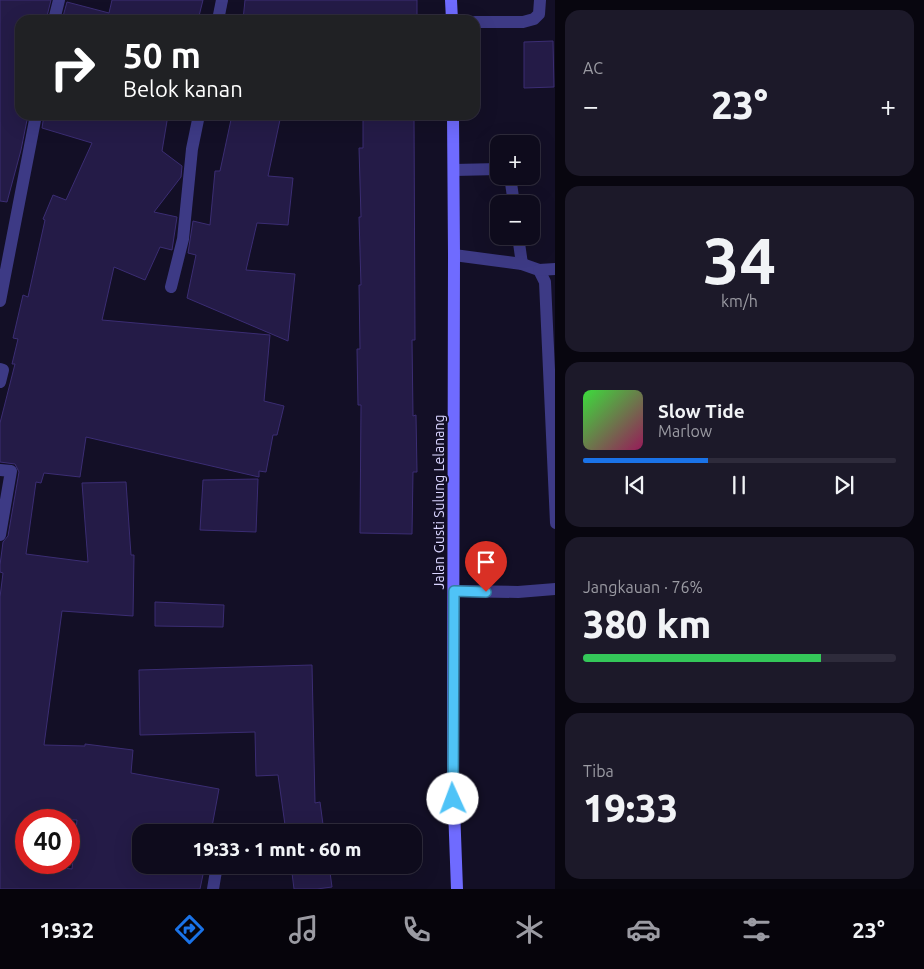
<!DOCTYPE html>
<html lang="id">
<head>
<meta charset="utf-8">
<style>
  body { margin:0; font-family:Ubuntu,sans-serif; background:#1c1929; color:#f1f3f6; height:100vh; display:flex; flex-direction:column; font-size:19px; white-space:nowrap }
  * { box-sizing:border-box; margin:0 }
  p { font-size:16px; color:#9b9ba3 }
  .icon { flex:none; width:28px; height:28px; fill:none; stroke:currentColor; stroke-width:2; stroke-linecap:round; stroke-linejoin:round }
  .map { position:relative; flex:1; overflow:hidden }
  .details { display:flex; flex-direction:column; gap:10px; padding:10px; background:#08060f; width:369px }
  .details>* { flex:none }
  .top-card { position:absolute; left:15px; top:15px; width:465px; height:105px; border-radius:15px; box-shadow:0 5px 20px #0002,0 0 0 1px #2e2b3b; background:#202124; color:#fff; overflow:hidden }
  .fabs { position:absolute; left:490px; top:135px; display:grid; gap:10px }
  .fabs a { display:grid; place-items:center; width:50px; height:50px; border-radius:10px; background:#0e0b1c; box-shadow:0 5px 20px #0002,0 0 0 1px #2e2b3b; font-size:25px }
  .speed { position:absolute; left:15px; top:809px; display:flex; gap:10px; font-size:25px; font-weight:700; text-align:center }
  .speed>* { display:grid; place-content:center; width:65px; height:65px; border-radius:50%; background:#0e0b1c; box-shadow:0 5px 20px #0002,0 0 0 1px #2e2b3b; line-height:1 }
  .speed .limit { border:8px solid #d22; background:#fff; color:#111 }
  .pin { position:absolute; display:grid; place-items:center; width:42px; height:42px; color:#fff; margin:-51px -21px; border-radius:50% 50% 50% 0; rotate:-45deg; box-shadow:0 0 5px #0007 }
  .pin .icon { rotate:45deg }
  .me { position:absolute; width:55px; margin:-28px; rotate:358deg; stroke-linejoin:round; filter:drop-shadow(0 0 4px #0008) }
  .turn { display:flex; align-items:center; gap:18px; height:105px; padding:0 25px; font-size:22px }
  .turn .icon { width:65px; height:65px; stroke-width:2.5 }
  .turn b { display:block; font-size:35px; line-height:42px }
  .big { font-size:38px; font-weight:800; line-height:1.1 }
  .details .widget { flex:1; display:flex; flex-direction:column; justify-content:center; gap:8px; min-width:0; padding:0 18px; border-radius:15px; background:#1c1929 }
  .details .dial { align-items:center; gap:0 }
  .dial b { font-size:65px; line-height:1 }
  .song { display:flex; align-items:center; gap:15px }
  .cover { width:60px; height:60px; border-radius:8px; background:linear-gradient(135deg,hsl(120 70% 55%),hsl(330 70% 35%)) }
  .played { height:5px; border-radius:2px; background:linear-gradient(90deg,#1a73e8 40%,#2e2b3b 40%) }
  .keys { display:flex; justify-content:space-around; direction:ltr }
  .heat { display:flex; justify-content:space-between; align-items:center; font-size:28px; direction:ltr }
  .charge { height:8px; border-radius:4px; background:linear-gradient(90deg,#34c759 76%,#2e2b3b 0) }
  .trip { position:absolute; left:132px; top:824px; width:290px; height:50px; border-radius:15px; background:#0e0b1c; box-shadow:0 5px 20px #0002,0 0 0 1px #2e2b3b; font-weight:800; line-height:50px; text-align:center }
  .tabs { display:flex; height:80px; justify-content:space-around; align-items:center; background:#06040b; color:#9b9ba3 }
  .tabs .icon { width:35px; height:35px }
  .tabs .current { color:#1a73e8 }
  .tabs b { font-size:22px; color:#f1f3f6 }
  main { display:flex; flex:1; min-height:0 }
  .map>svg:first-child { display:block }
</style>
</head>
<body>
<main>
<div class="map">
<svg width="556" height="889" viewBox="0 0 556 889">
  <rect width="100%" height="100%" fill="#130f26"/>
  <g fill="#241b47" stroke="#3b2d73" fill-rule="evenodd">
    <polygon points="0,0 51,0 46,20 20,20 20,115 28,115 21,150 7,202 0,201"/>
    <polygon points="112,0 203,0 198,20 62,20 67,2 109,13"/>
    <polygon points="245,0 417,0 417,20 243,20"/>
    <polygon points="553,41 554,87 524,88 524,42"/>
    <path d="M 44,115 L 168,115 L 162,151 L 182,166 L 181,177 L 154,212 L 177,217 L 172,250 L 160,247 L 145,280 L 114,267 L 102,320 L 270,335 L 264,401 L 284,406 L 277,435 L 273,435 L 266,472 L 259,471 L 259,477 L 86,437 L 80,477 L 44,473 L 41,483 L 36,482 L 26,554 L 88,562 L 82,483 L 126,482 L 131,555 L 134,555 L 133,616 L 62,611 L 44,745 L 85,746 L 85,744 L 133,750 L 131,773 L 219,789 L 211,832 L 141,832 L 141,865 L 205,865 L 200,889 L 0,889 L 0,597 L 3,573 L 0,572 L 0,565 L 3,542 L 8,536 L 19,472 L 15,464 L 0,462 L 0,423 L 15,364 L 12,364 L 18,339 L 13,338 L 23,295 L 28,297 L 45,220 L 43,219 L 53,195 L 66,200 L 92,143 L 42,128 ZM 26,818 L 77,820 L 72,869 L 26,864 Z"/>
    <polygon points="232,115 281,115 268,176 293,178 288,225 257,223 246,270 295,274 288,341 187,298 196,255 188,253 193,221 210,225 215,171 220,171"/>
    <polygon points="363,115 414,115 415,340 412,340 413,416 416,415 417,472 413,472 412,534 360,533 361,405 358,405 357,349 360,349 359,285 361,285 359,217 361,217 359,148 363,148"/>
    <polygon points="258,479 256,532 200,530 203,480"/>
    <polygon points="155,602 224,605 223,627 155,626"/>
    <polygon points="312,665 315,803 320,802 324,832 286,832 278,775 256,776 255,732 140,735 139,670"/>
    <polygon points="291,865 329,865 332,887 317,889 294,889"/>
  </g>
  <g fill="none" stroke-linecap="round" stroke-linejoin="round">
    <g stroke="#3d3a85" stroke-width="12">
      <polyline points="475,22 523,22 534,19 539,14 540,0"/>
      <polyline points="454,170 499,169"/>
      <polyline points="510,176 514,204"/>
      <polyline points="518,236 522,264"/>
      <polyline points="454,255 522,264 539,270 545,282 556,523"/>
      <polyline points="539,270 556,269"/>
      <polyline points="454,591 518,592 556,589"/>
    </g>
    <g stroke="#3d3a85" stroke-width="12">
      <polyline points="54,20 59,0"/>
      <polyline points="218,20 222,0"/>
      <polyline points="171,287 183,239 192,149 199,115"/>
      <polyline points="0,301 36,115"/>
      <polyline points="0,369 3,370 0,382"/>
      <polyline points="0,470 11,471 0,535"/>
      <polyline points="213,889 217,865"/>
    </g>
    <g stroke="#6f6bff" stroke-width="12">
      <polyline points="451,0 452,20"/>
      <polyline points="453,115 454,255 453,781 457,889"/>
    </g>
  </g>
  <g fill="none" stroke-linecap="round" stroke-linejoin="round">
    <defs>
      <polyline id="route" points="453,799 454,591 486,592"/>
    </defs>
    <use href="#route" stroke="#337fa1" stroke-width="12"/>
    <use href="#route" stroke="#4fc3f7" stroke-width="9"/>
  </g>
  <g text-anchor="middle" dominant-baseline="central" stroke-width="4" stroke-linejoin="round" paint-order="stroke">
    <g font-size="14" fill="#d9d4ff" stroke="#130f26">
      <text transform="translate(439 502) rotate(-90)">Jalan Gusti Sulung Lelanang</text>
    </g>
  </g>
</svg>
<div class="fabs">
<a>+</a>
<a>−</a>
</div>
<div class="speed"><div class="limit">40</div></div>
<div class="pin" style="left:486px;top:592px;background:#d93025"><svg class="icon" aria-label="arrive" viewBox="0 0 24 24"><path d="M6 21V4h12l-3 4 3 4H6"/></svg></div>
<svg class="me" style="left:453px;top:799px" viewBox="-20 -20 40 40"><circle r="19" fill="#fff"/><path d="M0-13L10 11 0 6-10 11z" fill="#4fc3f7"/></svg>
<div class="trip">19:33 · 1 mnt · 60 m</div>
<div class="top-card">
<div class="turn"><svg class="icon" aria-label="right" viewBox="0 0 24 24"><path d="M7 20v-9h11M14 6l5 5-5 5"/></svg><div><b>50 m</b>Belok kanan</div></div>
</div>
</div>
<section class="details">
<div class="widget"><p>AC</p>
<div class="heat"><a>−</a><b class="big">23°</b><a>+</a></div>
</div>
<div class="widget dial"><b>34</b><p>km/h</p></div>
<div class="widget">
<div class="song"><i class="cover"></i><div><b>Slow Tide</b><p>Marlow</p></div></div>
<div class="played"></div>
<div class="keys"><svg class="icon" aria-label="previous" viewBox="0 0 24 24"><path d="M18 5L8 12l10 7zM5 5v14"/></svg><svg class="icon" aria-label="pause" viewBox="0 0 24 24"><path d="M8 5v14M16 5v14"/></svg><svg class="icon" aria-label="next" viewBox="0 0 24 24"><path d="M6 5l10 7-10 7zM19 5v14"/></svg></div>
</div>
<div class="widget"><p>Jangkauan · 76%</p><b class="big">380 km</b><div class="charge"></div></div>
<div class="widget"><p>Tiba</p><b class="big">19:33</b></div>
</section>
</main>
<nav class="tabs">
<b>19:32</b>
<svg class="icon current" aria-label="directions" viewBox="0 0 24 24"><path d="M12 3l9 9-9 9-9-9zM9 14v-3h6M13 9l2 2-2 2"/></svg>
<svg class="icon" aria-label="music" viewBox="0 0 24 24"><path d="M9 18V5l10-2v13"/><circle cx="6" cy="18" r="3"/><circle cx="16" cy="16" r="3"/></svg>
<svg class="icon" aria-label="phone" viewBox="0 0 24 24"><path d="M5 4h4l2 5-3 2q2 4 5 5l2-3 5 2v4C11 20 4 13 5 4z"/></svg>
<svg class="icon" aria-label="climate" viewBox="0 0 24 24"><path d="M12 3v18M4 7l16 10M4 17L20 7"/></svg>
<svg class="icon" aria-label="car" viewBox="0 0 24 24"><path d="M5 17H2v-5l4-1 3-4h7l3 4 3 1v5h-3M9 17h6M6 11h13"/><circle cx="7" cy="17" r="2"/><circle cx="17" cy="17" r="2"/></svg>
<svg class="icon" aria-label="filters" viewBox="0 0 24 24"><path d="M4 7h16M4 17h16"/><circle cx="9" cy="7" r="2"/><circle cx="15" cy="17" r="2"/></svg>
<b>23°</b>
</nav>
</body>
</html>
